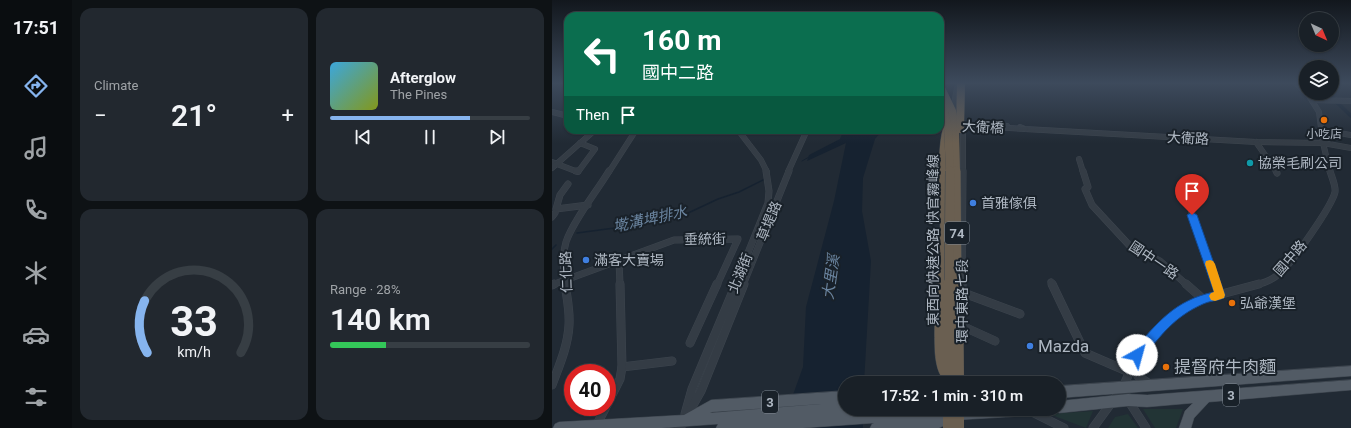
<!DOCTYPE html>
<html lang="en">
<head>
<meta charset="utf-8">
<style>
  body { margin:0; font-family:Roboto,"Noto Sans TC",sans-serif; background:#22282f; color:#f1f3f6; height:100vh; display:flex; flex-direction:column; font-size:15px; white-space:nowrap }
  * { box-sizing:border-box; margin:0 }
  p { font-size:13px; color:#9fa3a7 }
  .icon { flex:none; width:22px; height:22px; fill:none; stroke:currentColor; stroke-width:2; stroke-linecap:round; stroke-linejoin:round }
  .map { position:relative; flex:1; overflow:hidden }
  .drawer { display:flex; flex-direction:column; gap:8px; padding:8px; background:#0e1215; width:480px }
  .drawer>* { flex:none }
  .top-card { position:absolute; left:12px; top:12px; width:380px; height:122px; border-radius:12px; box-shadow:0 1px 3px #0004,0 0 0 1px #373e44; background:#0b6e4f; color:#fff; overflow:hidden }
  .needle { width:26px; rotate:136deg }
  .controls { position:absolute; left:747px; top:12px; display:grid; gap:8px }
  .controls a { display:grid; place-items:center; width:40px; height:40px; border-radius:50%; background:#192027; box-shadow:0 1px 3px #0004,0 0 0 1px #373e44; font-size:20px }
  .speed { position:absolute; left:12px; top:364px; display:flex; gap:8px; font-size:20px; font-weight:700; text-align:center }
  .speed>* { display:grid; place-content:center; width:52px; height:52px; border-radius:50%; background:#192027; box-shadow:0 1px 3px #0004,0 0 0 1px #373e44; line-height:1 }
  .speed .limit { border:6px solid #d22; background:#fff; color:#111 }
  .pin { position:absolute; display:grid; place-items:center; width:34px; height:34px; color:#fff; margin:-41px -17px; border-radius:50% 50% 50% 0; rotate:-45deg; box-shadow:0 0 4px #0007 }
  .pin .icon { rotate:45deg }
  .me { position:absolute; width:44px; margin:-22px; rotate:38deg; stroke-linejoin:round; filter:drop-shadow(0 0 3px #0008) }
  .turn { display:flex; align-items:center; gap:14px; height:84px; padding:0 12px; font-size:18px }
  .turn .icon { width:52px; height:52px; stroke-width:2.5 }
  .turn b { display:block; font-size:28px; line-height:34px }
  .then { display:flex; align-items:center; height:38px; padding:0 12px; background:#0003; gap:8px; font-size:15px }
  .big { font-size:30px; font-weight:600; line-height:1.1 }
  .drawer .widget { flex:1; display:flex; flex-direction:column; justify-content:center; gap:6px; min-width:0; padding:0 14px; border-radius:12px; background:#22282f }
  .drawer .dial { align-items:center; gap:0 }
  .dial svg { height:104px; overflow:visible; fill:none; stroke:#373e44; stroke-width:7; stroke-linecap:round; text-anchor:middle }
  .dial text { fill:#f1f3f6; stroke:none }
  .song { display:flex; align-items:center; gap:12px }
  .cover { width:48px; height:48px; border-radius:6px; background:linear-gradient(135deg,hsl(200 70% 55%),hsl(70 70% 35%)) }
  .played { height:4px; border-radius:2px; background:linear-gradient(90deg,#86b4ee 70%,#373e44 70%) }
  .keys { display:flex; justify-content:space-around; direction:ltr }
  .heat { display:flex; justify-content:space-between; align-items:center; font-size:22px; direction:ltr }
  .charge { height:6px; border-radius:3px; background:linear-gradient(90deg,#34c759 28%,#373e44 0) }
  .drawer .tiles { flex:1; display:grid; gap:8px; grid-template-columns:repeat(2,1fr) }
  .trip { position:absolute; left:286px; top:376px; width:228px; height:40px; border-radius:20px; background:#192027; box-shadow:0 1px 3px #0004,0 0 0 1px #373e44; font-weight:600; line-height:40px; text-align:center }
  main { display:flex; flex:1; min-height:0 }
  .dock { display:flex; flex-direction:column; width:72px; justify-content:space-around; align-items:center; background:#0a0d10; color:#9fa3a7 }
  .dock .icon { width:28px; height:28px }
  .dock .active { color:#86b4ee }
  .dock b { font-size:18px; color:#f1f3f6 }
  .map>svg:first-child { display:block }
</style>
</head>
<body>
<main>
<nav class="dock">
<b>17:51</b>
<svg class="icon active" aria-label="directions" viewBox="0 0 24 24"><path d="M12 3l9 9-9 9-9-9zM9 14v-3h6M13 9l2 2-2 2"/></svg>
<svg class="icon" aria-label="music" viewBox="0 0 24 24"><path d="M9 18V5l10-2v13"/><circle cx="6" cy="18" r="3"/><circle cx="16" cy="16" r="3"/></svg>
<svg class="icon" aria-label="phone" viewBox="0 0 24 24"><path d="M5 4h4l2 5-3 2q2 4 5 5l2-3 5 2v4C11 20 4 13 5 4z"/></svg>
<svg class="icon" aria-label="climate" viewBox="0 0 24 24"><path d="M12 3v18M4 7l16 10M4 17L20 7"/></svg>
<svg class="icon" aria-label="car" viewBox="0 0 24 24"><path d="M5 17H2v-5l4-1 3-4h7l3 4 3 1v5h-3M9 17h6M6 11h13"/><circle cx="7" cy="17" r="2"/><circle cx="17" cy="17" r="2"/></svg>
<svg class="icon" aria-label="filters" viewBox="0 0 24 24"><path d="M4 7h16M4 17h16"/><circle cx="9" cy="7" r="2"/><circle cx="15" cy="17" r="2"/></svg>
</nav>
<section class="drawer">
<div class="tiles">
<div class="widget"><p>Climate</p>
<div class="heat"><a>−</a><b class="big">21°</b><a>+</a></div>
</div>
<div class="widget">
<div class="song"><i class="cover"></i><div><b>Afterglow</b><p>The Pines</p></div></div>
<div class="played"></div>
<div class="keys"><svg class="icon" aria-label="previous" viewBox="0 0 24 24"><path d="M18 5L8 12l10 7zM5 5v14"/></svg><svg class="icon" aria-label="pause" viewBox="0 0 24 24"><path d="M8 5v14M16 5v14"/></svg><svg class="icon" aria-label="next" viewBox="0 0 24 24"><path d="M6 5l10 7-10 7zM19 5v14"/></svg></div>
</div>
<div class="widget dial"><svg viewBox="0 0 100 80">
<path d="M14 69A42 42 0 1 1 86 69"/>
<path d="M14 69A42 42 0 0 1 12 29" stroke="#86b4ee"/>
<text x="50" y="56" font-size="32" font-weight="700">33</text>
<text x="50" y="72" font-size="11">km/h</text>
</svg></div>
<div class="widget"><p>Range · 28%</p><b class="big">140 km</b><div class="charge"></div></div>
</div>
</section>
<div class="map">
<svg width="799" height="428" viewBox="0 0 799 428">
  <rect width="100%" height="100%" fill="#212a34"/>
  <g fill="#223435">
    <polygon points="591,409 631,409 624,428 603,428"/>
    <polygon points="541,411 534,428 497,414"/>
    <polygon points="576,414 586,428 556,428 563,417"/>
  </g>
  <polygon fill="#162230" points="297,130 331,130 323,139 311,178 310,211 319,261 312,383 293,383 293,409 311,409 311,428 229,428 251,367 254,307 282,201 294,143 255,161 257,155 288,139 290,134"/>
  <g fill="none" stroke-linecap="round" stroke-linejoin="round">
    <polyline stroke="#162230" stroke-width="1" points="250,161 257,157"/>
    <g stroke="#162230" stroke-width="1.5">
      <polyline points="25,233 85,225 134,214 166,199 187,192 213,179"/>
      <polyline points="0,249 4,245"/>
    </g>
    <polyline stroke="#162230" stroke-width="3.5" points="775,93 799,116"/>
    <defs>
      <g id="minor-far2">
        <polyline points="744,83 757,96 767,112 771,143 778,172"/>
        <polyline points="760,100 799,101"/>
        <polyline points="0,112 16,116"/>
        <polyline points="400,114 406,83"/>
        <polyline points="433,124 455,126"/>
        <polyline points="468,127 473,129 704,142 771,143 799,148"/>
        <polyline points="74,130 83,132"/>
        <polyline points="186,130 209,160 215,172"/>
        <polyline points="769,130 799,135"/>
        <polyline points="704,142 725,172"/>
        <polyline points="527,159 531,172"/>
        <polyline points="0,162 26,172 43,149 28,143"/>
        <polyline points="0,168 43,130"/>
        <polyline points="57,172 84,130"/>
        <polyline points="236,172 255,130"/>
        <polyline points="411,172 411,125"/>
      </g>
      <g id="minor-far1">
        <polyline points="24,171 26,171"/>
        <polyline points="531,171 536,187 533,189 540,205 577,245 608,261 635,285"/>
        <polyline points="724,171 725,173"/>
        <polyline points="16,184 8,195 4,209 36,205"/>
        <polyline points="639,207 640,215 665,285"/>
        <polyline points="0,217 3,213"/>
        <polyline points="67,260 68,285"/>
        <polyline points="499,282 501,285"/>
        <polyline points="0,285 122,240 186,239 165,285"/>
        <path d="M 13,285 C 11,271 10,256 14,242 C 21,221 45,191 57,171"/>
        <polyline points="183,285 216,203 217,191 214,171"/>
        <polyline points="191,285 237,171"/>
        <polyline points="410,285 411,171"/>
        <path d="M 704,285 C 712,283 722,279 728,273 C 740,263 780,206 783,192 C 784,186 780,178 778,171"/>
      </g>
      <g id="minor">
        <polyline points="500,284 533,353 577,372"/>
        <polyline points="634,284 651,299"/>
        <polyline points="664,284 668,295"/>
        <polyline points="0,285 2,284"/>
        <polyline points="410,287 410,284"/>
        <polyline points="409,292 468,314"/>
        <polyline points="410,326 443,341"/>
        <polyline points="138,343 165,284"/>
        <polyline points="580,366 586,376 596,383"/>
        <polyline points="70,367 120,361"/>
        <path d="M 0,385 C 7,366 16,346 17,325 C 18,311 15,298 13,284"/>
        <polyline points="571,387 576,400 594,428"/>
        <polyline points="55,405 68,379 70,367 68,284"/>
        <polyline points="480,412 512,428"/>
        <polyline points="133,414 140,389 184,284"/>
        <polyline points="44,426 54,407"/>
        <polyline points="128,428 149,391 192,284"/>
        <polyline points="541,428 571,387 585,355 611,324 627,311 651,299 707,284"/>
      </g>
      <g id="major">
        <polygon points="799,366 799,376 507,398 507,386"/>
        <polygon points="799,380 799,390 657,402 642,418 639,428 627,428 633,411 641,403 595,407 576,406 507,413 503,411 502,409 507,409 507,401 576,394 595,395"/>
        <path d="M 293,391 L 293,409 L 298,409 L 297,412 L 294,413 L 388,409 L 494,409 L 492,413 L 488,415 L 404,420 L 387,428 L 318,428 L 320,424 L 322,423 L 251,428 L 164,428 L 166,424 L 110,428 L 1,428 L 3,424 L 7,422 L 132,415 L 159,400 ZM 269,404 L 158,413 L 160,412 Z"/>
      </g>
      <path id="highway" d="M 393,123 L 399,123 L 400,125 L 396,141 L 398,228 L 394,294 L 395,354 L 398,368 L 402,376 L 400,380 L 396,382 C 386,378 384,363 383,353 C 381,312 386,270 388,229 C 389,202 383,145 393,123 Z"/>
    </defs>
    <use href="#minor-far2" stroke="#3d454e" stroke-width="6"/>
    <use href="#minor-far1" stroke="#3d454e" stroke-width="7"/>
    <use href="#minor" stroke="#3d454e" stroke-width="9"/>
    <use href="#major" stroke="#3d454e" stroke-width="1"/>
    <use href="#highway" stroke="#3e474f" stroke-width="1"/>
    <use href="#minor-far2" stroke="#343c45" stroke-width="5"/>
    <use href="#minor-far1" stroke="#343c45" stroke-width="6"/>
    <use href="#minor" stroke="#343c45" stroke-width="8"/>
    <use href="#major" fill="#525b65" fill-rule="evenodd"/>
    <use href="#highway" fill="#6a5f51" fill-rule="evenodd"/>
    <defs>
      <polyline id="minor-bridge" points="388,124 473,129"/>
      <g id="highway-bridge-far2">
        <polyline points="388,86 400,111 403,127 404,172"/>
        <polyline points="390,102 396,128 398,172"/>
        <polyline points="408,129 409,83"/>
      </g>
      <g id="highway-bridge-far1">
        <polyline points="404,171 405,285"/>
        <polyline points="397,285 398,171"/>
      </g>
      <g id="highway-bridge">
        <polyline points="405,284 406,383"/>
        <polyline points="397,383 397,284"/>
        <polyline points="397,409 397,428"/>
        <polyline points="406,409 406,428"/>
      </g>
    </defs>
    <use href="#minor-bridge" stroke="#3d454e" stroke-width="6" stroke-linecap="butt"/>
    <use href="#highway-bridge-far2" stroke="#3e474f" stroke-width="8" stroke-linecap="butt"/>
    <use href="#highway-bridge-far1" stroke="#3e474f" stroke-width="10" stroke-linecap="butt"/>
    <use href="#highway-bridge" stroke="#3e474f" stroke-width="12" stroke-linecap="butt"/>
    <use href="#minor-bridge" stroke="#343c45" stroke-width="5"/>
    <use href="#highway-bridge-far2" stroke="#6a5f51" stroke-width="8"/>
    <use href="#highway-bridge-far1" stroke="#6a5f51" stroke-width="9"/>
    <use href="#highway-bridge" stroke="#6a5f51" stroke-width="12"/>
  </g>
  <linearGradient id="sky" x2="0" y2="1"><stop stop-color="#12171d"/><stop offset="0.58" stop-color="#3d4a5c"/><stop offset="1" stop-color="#3d4a5c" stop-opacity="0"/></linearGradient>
  <rect width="799" height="143" fill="url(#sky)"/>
  <path fill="#1a73e8" stroke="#114b97" d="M 640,212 L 645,215 L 673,295 L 672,298 C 665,301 657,301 651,304 C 622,317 609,335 590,359 L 585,361 L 581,359 L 579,355 L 581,351 C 605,323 623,300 662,292 L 635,215 Z"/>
  <polygon fill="#f59e0b" points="658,260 661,261 663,264 673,295 672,298 663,301 659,300 657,296 659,293 662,292 653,264 654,261"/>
  <g fill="#e8710a" stroke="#192129" stroke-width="1.5">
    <circle cx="772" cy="120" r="4"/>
    <circle cx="680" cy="303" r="4"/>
    <circle cx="614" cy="367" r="4"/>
  </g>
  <circle fill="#0f9aa8" stroke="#192129" stroke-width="1.5" cx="698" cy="163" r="4"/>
  <g fill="#3f7fe0" stroke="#192129" stroke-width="1.5">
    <circle cx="421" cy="203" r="4"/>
    <circle cx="34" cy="260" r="4"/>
    <circle cx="478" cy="346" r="4"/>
  </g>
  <g text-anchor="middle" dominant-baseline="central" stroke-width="4" stroke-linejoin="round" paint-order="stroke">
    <g font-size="12" fill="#aeb7c2" stroke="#192129">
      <text x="772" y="134">小吃店</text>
    </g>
    <g fill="#192129" stroke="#818a94" stroke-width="1">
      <rect x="393" y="222" width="24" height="22" rx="3"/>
      <rect x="671" y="384" width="16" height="22" rx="3"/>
      <rect x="210" y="391" width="16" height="22" rx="3"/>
    </g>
    <g font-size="13" font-weight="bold" fill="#aeb7c2">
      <text x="405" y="233">74</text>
      <text x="679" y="395">3</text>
      <text x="218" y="402">3</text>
    </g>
    <g font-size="14" fill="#aeb7c2" stroke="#192129">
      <text transform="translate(431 127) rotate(3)">大衛橋</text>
      <text transform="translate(636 138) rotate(3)">大衛路</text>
      <text transform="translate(217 221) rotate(-68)">草堤路</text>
      <text transform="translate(153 239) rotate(-1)">垂統街</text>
      <text transform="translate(381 240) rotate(-90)">東西向快速公路 快官霧峰線</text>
      <text transform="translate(738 258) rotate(-49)">國中路</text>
      <text transform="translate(602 260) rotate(34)">國中一路</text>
      <text transform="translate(14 272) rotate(-92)">仁化路</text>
      <text transform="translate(188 273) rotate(-68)">北湖街</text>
      <text transform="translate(410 301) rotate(-90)">環中東路七段</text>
    </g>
    <g font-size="14" fill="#aeb7c2" stroke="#192129" text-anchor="start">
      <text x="706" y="163">協榮毛刷公司</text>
      <text x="429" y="203">首雅傢俱</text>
      <text x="42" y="260">滿客大賣場</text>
      <text x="688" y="303">弘爺漢堡</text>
    </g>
    <g font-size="15" font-style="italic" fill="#69839e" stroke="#192129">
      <text transform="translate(98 219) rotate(-12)">墘溝埤排水</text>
      <text transform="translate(279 277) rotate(-82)">大里溪</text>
    </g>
    <g font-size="17" fill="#aeb7c2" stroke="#192129" text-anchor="start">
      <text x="486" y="346">Mazda</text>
      <text x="622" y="367">提督府牛肉麵</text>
    </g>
  </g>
</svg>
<div class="controls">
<a><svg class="needle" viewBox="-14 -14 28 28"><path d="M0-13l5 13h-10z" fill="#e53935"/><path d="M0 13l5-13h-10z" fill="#9fa3a7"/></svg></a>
<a><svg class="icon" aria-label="layers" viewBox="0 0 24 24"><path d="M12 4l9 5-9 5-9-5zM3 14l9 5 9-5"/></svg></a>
</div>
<div class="speed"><div class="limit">40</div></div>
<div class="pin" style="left:640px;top:215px;background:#d93025"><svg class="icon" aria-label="arrive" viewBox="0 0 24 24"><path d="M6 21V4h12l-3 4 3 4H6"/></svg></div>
<svg class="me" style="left:585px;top:355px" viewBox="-20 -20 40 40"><circle r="19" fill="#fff"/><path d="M0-13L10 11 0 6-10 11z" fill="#1a73e8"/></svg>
<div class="trip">17:52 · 1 min · 310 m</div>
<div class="top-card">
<div class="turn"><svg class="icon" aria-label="left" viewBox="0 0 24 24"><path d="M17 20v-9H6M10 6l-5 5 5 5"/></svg><div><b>160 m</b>國中二路</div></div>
<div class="then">Then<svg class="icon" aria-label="arrive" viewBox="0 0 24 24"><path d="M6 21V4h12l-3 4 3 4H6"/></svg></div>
</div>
</div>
</main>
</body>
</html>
